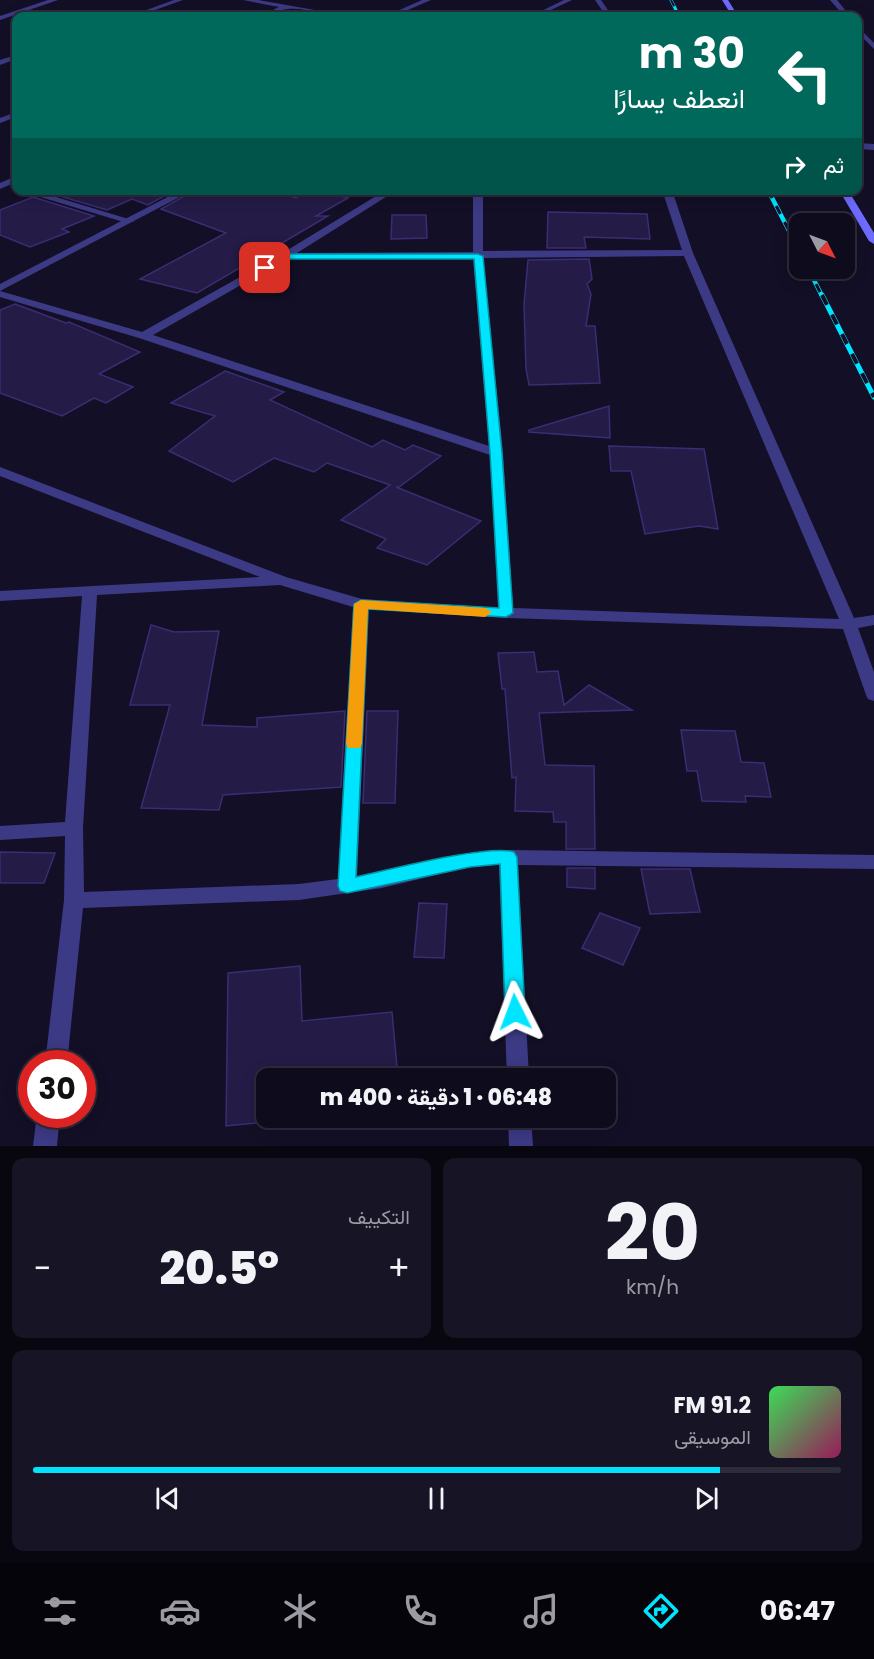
<!DOCTYPE html>
<html lang="ar">
<head>
<meta charset="utf-8">
<style>
  body { margin:0; font-family:Poppins,Vazirmatn,sans-serif; background:#171425; color:#f1f3f6; direction:rtl; height:100vh; display:flex; flex-direction:column; font-size:22px; white-space:nowrap }
  * { box-sizing:border-box; margin:0 }
  p { font-size:20px; color:#9b9ba3 }
  .icon { flex:none; width:33px; height:33px; fill:none; stroke:currentColor; stroke-width:2; stroke-linecap:round; stroke-linejoin:round }
  .map { position:relative; height:1146px; overflow:hidden; direction:ltr }
  .drawer { display:flex; flex-direction:column; gap:12px; padding:12px; background:#08060f; flex:1 }
  .drawer>* { flex:none }
  .banner { position:absolute; left:12px; top:12px; width:850px; height:183px; border-radius:12px; box-shadow:0 3px 15px #0003,0 0 0 2px #2e2b3b; direction:rtl; background:#00695c; color:#fff; overflow:hidden }
  .needle { width:39px; rotate:132deg }
  .controls { position:absolute; left:789px; top:213px; display:grid; gap:12px }
  .controls a { display:grid; place-items:center; width:66px; height:66px; border-radius:12px; background:#0e0b1c; box-shadow:0 3px 15px #0003,0 0 0 2px #2e2b3b; font-size:30px }
  .speed { position:absolute; left:18px; top:1050px; display:flex; gap:12px; font-size:30px; font-weight:700; text-align:center }
  .speed>* { display:grid; place-content:center; width:78px; height:78px; border-radius:50%; background:#0e0b1c; box-shadow:0 3px 15px #0003,0 0 0 2px #2e2b3b; line-height:1 }
  .speed .limit { border:9px solid #d22; background:#fff; color:#111 }
  .pin { position:absolute; display:grid; place-items:center; width:51px; height:51px; color:#fff; margin:-26px; border-radius:12px; box-shadow:0 3px 9px #0006 }
  .me { position:absolute; width:66px; margin:-33px; rotate:357deg; stroke-linejoin:round; filter:drop-shadow(0 0 4px #0008) }
  .turn { display:flex; align-items:center; gap:21px; height:126px; padding:0 18px; font-size:27px }
  .turn .icon { width:78px; height:78px; stroke-width:2.5 }
  .turn b { display:block; font-size:42px; line-height:51px }
  .then { display:flex; align-items:center; height:57px; padding:0 18px; background:#0003; gap:12px; font-size:22px }
  .big { font-size:45px; font-weight:800; line-height:1.1 }
  .drawer .tile { flex:1; display:flex; flex-direction:column; justify-content:center; gap:9px; min-width:0; padding:0 21px; border-radius:12px; background:#171425 }
  .drawer .dial { align-items:center; gap:0 }
  .dial b { font-size:78px; line-height:1 }
  .song { display:flex; align-items:center; gap:18px }
  .cover { width:72px; height:72px; border-radius:9px; background:linear-gradient(135deg,hsl(130 70% 55%),hsl(330 70% 35%)) }
  .played { height:6px; border-radius:3px; background:linear-gradient(90deg,#00e5ff 85%,#2e2b3b 85%) }
  .keys { display:flex; justify-content:space-around; direction:ltr }
  .heat { display:flex; justify-content:space-between; align-items:center; font-size:33px; direction:ltr }
  .drawer .tiles { flex:1; display:grid; gap:12px; grid-template-columns:1fr 1fr }
  .tile:last-child { grid-column:span 2 }
  .trip { position:absolute; left:256px; top:1068px; width:360px; height:60px; border-radius:12px; background:#0e0b1c; box-shadow:0 3px 15px #0003,0 0 0 2px #2e2b3b; font-weight:800; line-height:60px; text-align:center; direction:rtl }
  .menu { display:flex; height:96px; justify-content:space-around; align-items:center; background:#06040b; color:#9b9ba3 }
  .menu .icon { width:42px; height:42px }
  .menu .active { color:#00e5ff }
  .menu b { font-size:27px; color:#f1f3f6 }
  .map>svg:first-child { display:block }
</style>
</head>
<body>
<div class="map">
<svg width="874" height="1146" viewBox="0 0 874 1146">
  <rect width="100%" height="100%" fill="#130f26"/>
  <g fill="#241b47" stroke="#3b2d73" stroke-width="1.5">
    <polygon points="49,190 175,190 148,205 132,199 107,210 46,192"/>
    <polygon points="195,190 271,190 296,198 310,190 316,190 348,198 316,216 328,216 197,293 140,279 226,233 161,209"/>
    <polygon points="33,197 94,216 62,229 69,232 30,247 0,235 0,210"/>
    <polygon points="548,212 647,214 650,239 584,237 586,248 547,248"/>
    <polygon points="392,215 426,215 427,238 391,239"/>
    <polygon points="589,259 592,279 587,284 591,294 586,326 595,326 600,383 529,385 526,369 524,304 528,260"/>
    <polygon points="15,304 66,323 69,322 140,352 99,374 133,387 106,403 94,398 62,416 0,393 0,310"/>
    <polygon points="225,371 284,392 270,400 372,447 383,440 405,450 413,445 441,456 399,487 396,487 481,521 427,565 377,548 386,539 341,520 390,485 327,463 314,472 274,458 233,482 169,451 215,416 171,403"/>
    <polygon points="609,406 610,438 529,432 529,430"/>
    <polygon points="609,446 704,449 718,529 699,526 645,534 631,471 611,471"/>
    <polygon points="151,625 174,632 219,631 202,725 257,727 257,718 345,711 341,787 223,795 219,810 141,808 170,705 130,705"/>
    <polygon points="534,652 537,672 558,671 564,705 589,685 632,710 539,713 545,765 594,766 595,849 566,849 566,822 554,822 553,812 515,811 516,777 512,778 505,689 502,689 498,653"/>
    <polygon points="367,711 398,711 395,803 363,803"/>
    <polygon points="681,730 735,731 741,762 764,763 771,797 745,796 746,802 702,801 697,771 687,771"/>
    <polygon points="0,852 55,853 44,883 0,883"/>
    <polygon points="567,868 595,868 595,889 567,887"/>
    <polygon points="641,869 690,869 700,912 650,914"/>
    <polygon points="419,903 447,904 444,958 414,957"/>
    <polygon points="600,913 640,928 623,965 582,948"/>
    <polygon points="300,966 302,1021 392,1012 398,1078 267,1078 267,1118 308,1118 226,1126 228,973"/>
  </g>
  <g fill="none" stroke-linecap="round" stroke-linejoin="round">
    <g fill="#3d3a85" fill-rule="evenodd">
      <polygon points="48,0 58,0 0,20 0,16"/>
      <polygon points="174,0 183,0 138,16 130,16"/>
      <path d="M 243,0 L 258,0 L 349,16 C 329,18 308,7 288,9 C 278,10 271,16 261,16 L 279,7 Z"/>
      <polygon points="422,0 431,0 394,16 386,16"/>
      <polygon points="595,0 601,0 612,16 606,16"/>
      <polygon points="830,0 837,0 850,16 844,16"/>
      <polygon points="858,27 874,43 874,49 858,33"/>
      <polygon points="16,55 16,59 0,65 0,60"/>
      <polygon points="16,112 16,117 0,123 0,118"/>
      <polygon points="858,143 874,144 874,150 858,149"/>
      <polygon points="16,176 16,182 0,189 0,183"/>
      <polygon points="17,190 33,190 135,221 127,223"/>
      <path d="M 386,190 L 397,190 L 297,253 L 473,252 L 473,190 L 483,190 L 483,251 L 682,250 L 662,190 L 672,190 L 693,253 L 854,618 L 874,615 L 874,625 L 858,628 L 874,672 L 874,701 L 868,699 L 866,695 L 843,629 L 506,618 L 369,609 L 357,876 L 470,853 L 508,850 L 874,855 L 874,869 L 518,865 L 529,1078 L 507,1078 L 499,865 L 470,867 L 382,888 L 299,900 L 83,908 L 67,1064 L 45,1064 L 64,900 L 65,836 L 0,840 L 0,826 L 65,822 L 82,596 L 0,601 L 0,591 L 260,577 L 0,476 L 0,467 L 286,577 L 362,599 L 498,608 L 490,455 L 139,338 L 0,297 L 0,291 L 142,332 L 281,254 ZM 684,256 L 839,619 L 513,608 L 503,453 L 483,258 ZM 473,258 L 489,446 L 153,335 L 287,259 ZM 280,585 L 353,607 L 338,879 L 299,884 L 84,892 L 83,828 L 97,595 Z"/>
      <polygon points="37,1114 60,1114 57,1146 33,1146"/>
      <polygon points="508,1118 531,1118 533,1146 509,1146"/>
    </g>
    <g fill="#3d3a85" fill-rule="evenodd">
      <polygon points="564,0 572,0 538,16 531,16"/>
      <polygon points="181,190 193,190 0,291 0,284"/>
    </g>
    <g fill="#6f6bff" fill-rule="evenodd">
      <polygon points="722,0 728,0 738,16 732,16"/>
      <polygon points="839,190 848,190 874,233 874,244 869,241"/>
    </g>
    <defs>
      <polyline id="rail-far2" points="671,0 679,16"/>
      <g id="rail-far1">
        <polyline points="768,190 800,252"/>
        <polyline points="808,268 822,296"/>
      </g>
      <polyline id="rail" points="822,295 874,397"/>
    </defs>
    <use href="#rail-far2" stroke="#00e5ff" stroke-width="3"/>
    <use href="#rail-far1" stroke="#00e5ff" stroke-width="4.5"/>
    <use href="#rail" stroke="#00e5ff" stroke-width="5"/>
    <use href="#rail-far2" stroke="#130f26" stroke-width="2" stroke-dasharray="7" stroke-linecap="butt"/>
    <use href="#rail-far1" stroke="#130f26" stroke-width="3" stroke-dasharray="9" stroke-linecap="butt"/>
    <use href="#rail" stroke="#130f26" stroke-width="4" stroke-dasharray="11" stroke-linecap="butt"/>
  </g>
  <path fill="#00e5ff" stroke="#0095a6" stroke-width="1.5" d="M 285,254 L 478,254 L 483,256 L 502,453 L 513,613 L 506,617 L 368,609 L 356,877 C 388,870 488,844 514,852 L 517,857 L 525,1012 L 522,1018 L 515,1020 L 508,1018 L 505,1012 L 500,864 L 470,867 L 347,893 L 340,891 L 338,886 L 354,604 L 361,600 L 499,608 L 490,453 L 474,259 L 287,259 L 268,270 L 260,268 Z"/>
  <polygon fill="#f59e0b" points="361,600 485,608 492,612 485,617 368,609 362,744 360,748 348,748 346,744 354,604"/>
</svg>
<div class="controls">
<a><svg class="needle" viewBox="-14 -14 28 28"><path d="M0-13l5 13h-10z" fill="#e53935"/><path d="M0 13l5-13h-10z" fill="#9b9ba3"/></svg></a>
</div>
<div class="speed"><div class="limit">30</div></div>
<div class="pin" style="left:265px;top:268px;background:#d93025"><svg class="icon" aria-label="arrive" viewBox="0 0 24 24"><path d="M6 21V4h12l-3 4 3 4H6"/></svg></div>
<svg class="me" style="left:515px;top:1012px" viewBox="-20 -20 40 40"><path d="M0-17L14 15 0 8-14 15z" fill="#00e5ff" stroke="#fff" stroke-width="4"/></svg>
<div class="trip">06:48 · 1 دقيقة · 400 m</div>
<div class="banner">
<div class="turn"><svg class="icon" aria-label="left" viewBox="0 0 24 24"><path d="M17 20v-9H6M10 6l-5 5 5 5"/></svg><div><b>30 m</b>انعطف يسارًا</div></div>
<div class="then">ثم<svg class="icon" aria-label="right" viewBox="0 0 24 24"><path d="M7 20v-9h11M14 6l5 5-5 5"/></svg></div>
</div>
</div>
<section class="drawer">
<div class="tiles">
<div class="tile dial"><b>20</b><p>km/h</p></div>
<div class="tile"><p>التكييف</p>
<div class="heat"><a>−</a><b class="big">20.5°</b><a>+</a></div>
</div>
<div class="tile">
<div class="song"><i class="cover"></i><div><b>91.2 FM</b><p>الموسيقى</p></div></div>
<div class="played"></div>
<div class="keys"><svg class="icon" aria-label="previous" viewBox="0 0 24 24"><path d="M18 5L8 12l10 7zM5 5v14"/></svg><svg class="icon" aria-label="pause" viewBox="0 0 24 24"><path d="M8 5v14M16 5v14"/></svg><svg class="icon" aria-label="next" viewBox="0 0 24 24"><path d="M6 5l10 7-10 7zM19 5v14"/></svg></div>
</div>
</div>
</section>
<nav class="menu">
<b>06:47</b>
<svg class="icon active" aria-label="directions" viewBox="0 0 24 24"><path d="M12 3l9 9-9 9-9-9zM9 14v-3h6M13 9l2 2-2 2"/></svg>
<svg class="icon" aria-label="music" viewBox="0 0 24 24"><path d="M9 18V5l10-2v13"/><circle cx="6" cy="18" r="3"/><circle cx="16" cy="16" r="3"/></svg>
<svg class="icon" aria-label="phone" viewBox="0 0 24 24"><path d="M5 4h4l2 5-3 2q2 4 5 5l2-3 5 2v4C11 20 4 13 5 4z"/></svg>
<svg class="icon" aria-label="climate" viewBox="0 0 24 24"><path d="M12 3v18M4 7l16 10M4 17L20 7"/></svg>
<svg class="icon" aria-label="car" viewBox="0 0 24 24"><path d="M5 17H2v-5l4-1 3-4h7l3 4 3 1v5h-3M9 17h6M6 11h13"/><circle cx="7" cy="17" r="2"/><circle cx="17" cy="17" r="2"/></svg>
<svg class="icon" aria-label="filters" viewBox="0 0 24 24"><path d="M4 7h16M4 17h16"/><circle cx="9" cy="7" r="2"/><circle cx="15" cy="17" r="2"/></svg>
</nav>
</body>
</html>
